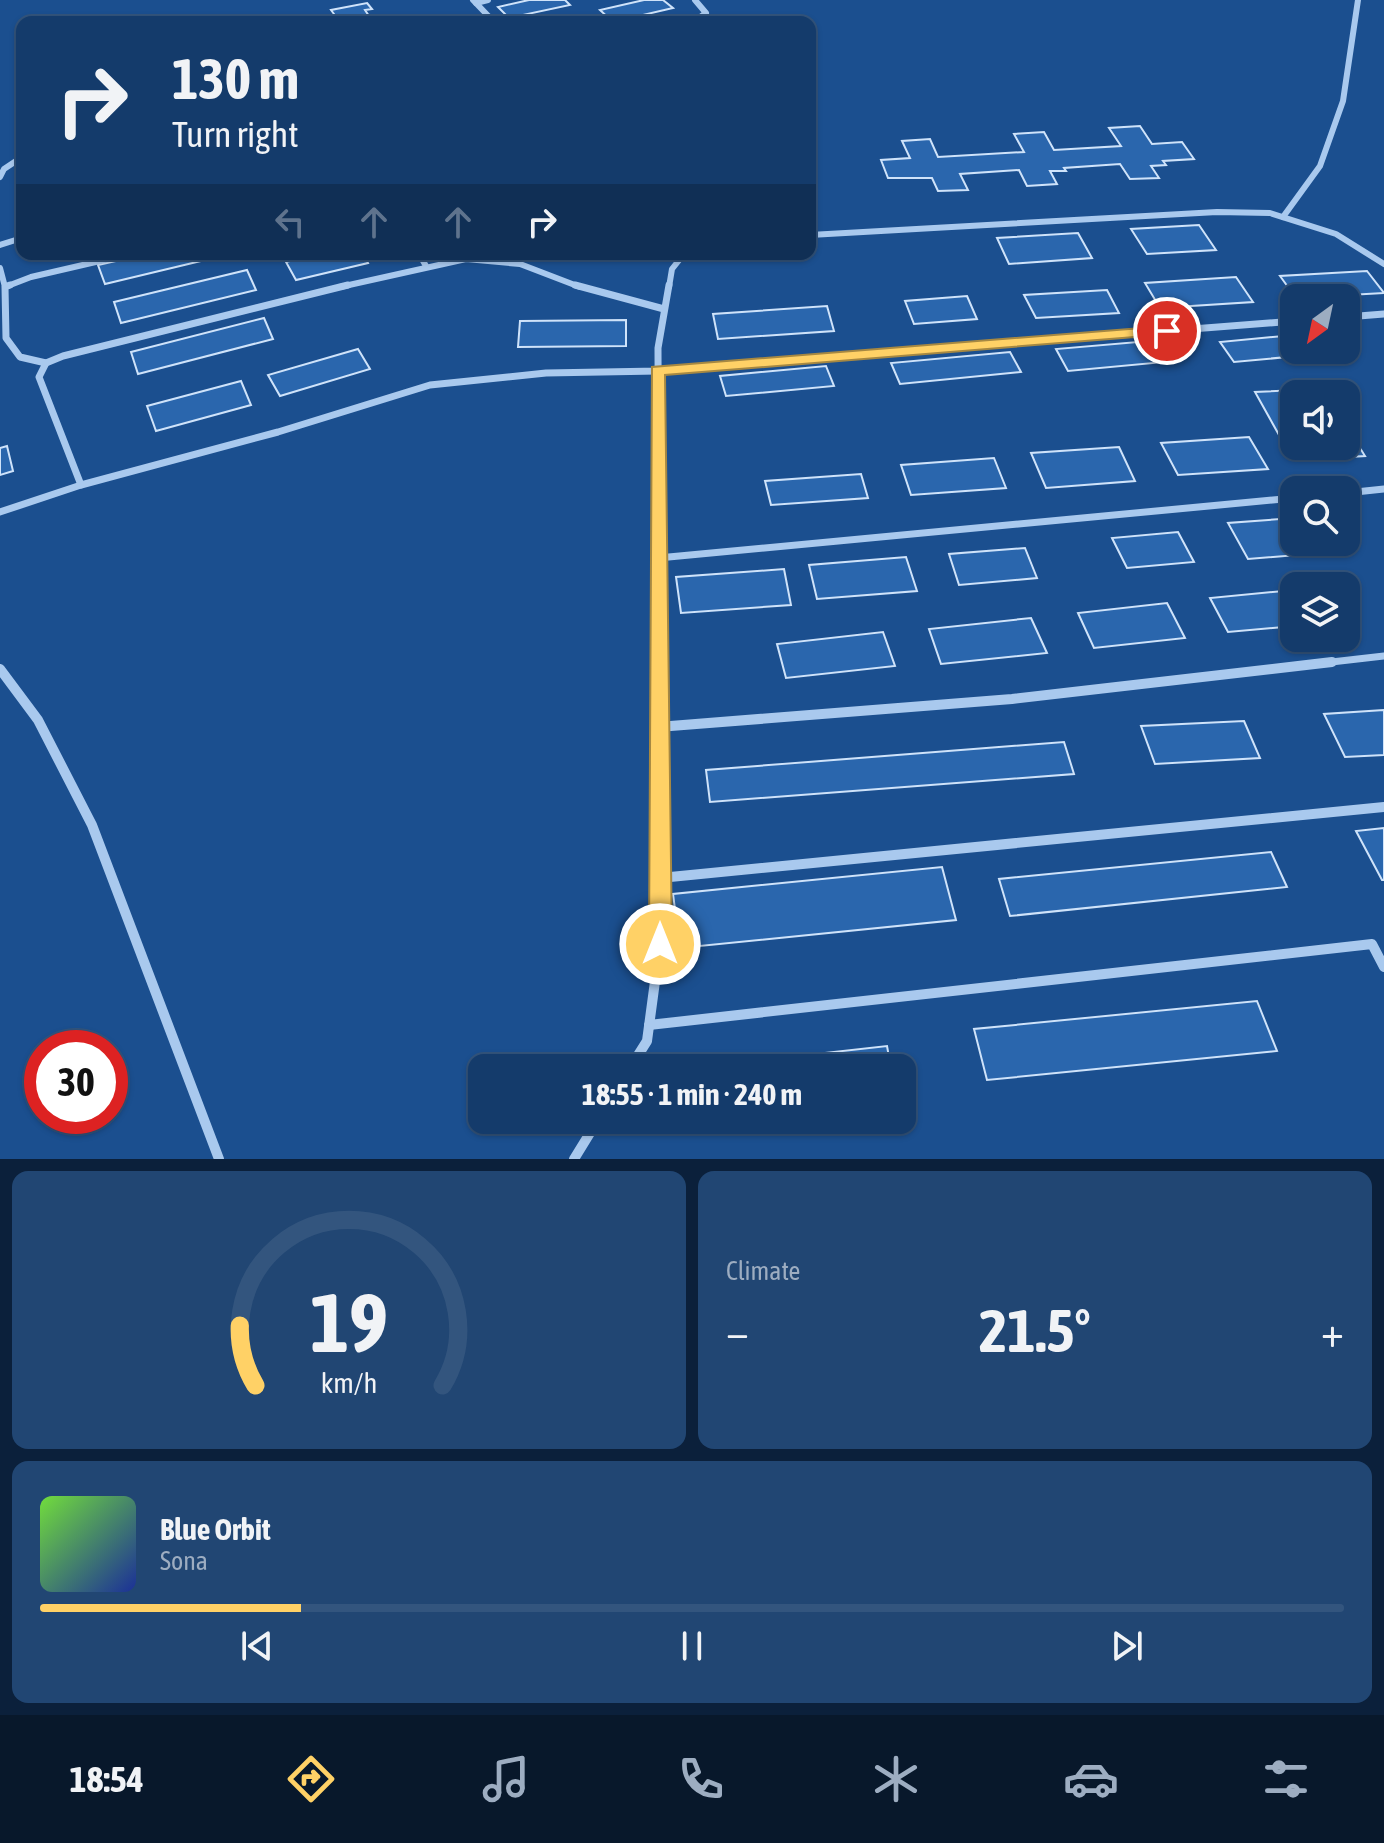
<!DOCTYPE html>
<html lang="en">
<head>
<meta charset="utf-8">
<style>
  body { margin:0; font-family:"Asap Condensed",sans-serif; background:#214673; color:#f1f3f6; height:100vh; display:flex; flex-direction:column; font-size:30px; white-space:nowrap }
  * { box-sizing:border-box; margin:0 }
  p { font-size:26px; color:#9dadc1 }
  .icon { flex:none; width:44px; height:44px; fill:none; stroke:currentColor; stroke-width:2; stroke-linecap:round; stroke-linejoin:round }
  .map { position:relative; height:1159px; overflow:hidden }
  .panel { display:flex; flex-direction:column; gap:12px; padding:12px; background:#0b203b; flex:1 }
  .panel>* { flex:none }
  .hud { position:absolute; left:16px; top:16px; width:800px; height:244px; border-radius:16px; box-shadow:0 2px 6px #0004,0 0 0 2px #33557e; background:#143b6b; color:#f1f3f6; overflow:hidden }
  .needle { width:52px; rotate:213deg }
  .controls { position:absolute; left:1280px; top:284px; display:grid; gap:16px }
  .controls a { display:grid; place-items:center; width:80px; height:80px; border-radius:16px; background:#143b6b; box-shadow:0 2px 6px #0004,0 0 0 2px #33557e; font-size:40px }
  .speed { position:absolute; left:24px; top:1030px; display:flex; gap:16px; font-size:40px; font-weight:700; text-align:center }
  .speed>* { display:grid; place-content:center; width:104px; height:104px; border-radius:50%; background:#143b6b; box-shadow:0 2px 6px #0004,0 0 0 2px #33557e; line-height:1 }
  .speed .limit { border:12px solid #d22; background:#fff; color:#111 }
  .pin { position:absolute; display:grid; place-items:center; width:68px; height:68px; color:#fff; margin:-34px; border:4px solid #fff; border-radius:50%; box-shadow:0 2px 8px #0007 }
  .me { position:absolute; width:88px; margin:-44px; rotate:0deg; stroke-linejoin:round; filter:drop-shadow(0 0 6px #0008) }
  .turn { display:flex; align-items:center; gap:28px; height:168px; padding:0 24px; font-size:36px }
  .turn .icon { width:104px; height:104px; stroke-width:2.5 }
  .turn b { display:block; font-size:56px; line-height:68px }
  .lanes { display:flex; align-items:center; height:76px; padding:0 24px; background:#0003; justify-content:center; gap:40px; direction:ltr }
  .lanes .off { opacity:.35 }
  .big { font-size:60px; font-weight:700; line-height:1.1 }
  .panel .tile { flex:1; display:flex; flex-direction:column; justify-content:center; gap:12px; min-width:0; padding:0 28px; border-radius:16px; background:#214673 }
  .panel .dial { align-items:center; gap:0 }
  .dial svg { height:208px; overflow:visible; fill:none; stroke:#33557e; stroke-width:7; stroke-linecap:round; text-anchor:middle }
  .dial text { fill:#f1f3f6; stroke:none }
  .song { display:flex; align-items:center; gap:24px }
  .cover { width:96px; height:96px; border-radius:12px; background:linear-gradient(135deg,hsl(100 70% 55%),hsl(230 70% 35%)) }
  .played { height:8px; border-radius:4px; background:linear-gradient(90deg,#ffd166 20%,#33557e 20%) }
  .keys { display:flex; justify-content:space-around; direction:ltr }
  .heat { display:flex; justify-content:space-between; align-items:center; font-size:44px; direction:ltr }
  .panel .tiles { flex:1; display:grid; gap:12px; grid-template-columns:1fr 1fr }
  .tile:last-child { grid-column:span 2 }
  .trip { position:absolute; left:468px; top:1054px; width:448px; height:80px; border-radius:16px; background:#143b6b; box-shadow:0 2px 6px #0004,0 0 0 2px #33557e; font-weight:700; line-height:80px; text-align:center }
  .dock { display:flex; height:128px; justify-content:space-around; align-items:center; background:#08182b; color:#9dadc1 }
  .dock .icon { width:56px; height:56px }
  .dock .selected { color:#ffd166 }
  .dock b { font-size:36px; color:#f1f3f6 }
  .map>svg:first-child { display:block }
</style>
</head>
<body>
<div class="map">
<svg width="1384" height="1159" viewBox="0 0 1384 1159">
  <rect width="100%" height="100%" fill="#1b4f8f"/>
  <g fill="#2a66ad" stroke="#cfe3fa" stroke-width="2">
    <polygon points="529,0 565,0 570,5 509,18 498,7"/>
    <polygon points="644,0 663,0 673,8 613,22 600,10"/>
    <polygon points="367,3 372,9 365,10 373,22 340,22 331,10"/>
    <polygon points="1140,126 1152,144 1182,142 1194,159 1163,161 1166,165 1151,166 1159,178 1130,179 1120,164 1064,168 1066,171 1050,171 1057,184 1027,186 1019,170 960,174 968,190 938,191 932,178 888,178 881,160 910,158 902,141 930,139 938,157 1024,152 1014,134 1044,132 1054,150 1121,146 1109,128"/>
    <polygon points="1199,225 1216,250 1147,254 1131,229"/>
    <polygon points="1078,233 1092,258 1009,264 997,238"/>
    <polygon points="147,254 230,254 105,284 98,265"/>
    <polygon points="318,254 363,254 368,263 296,280 286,262"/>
    <polygon points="247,270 256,290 121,323 114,302"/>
    <polygon points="1367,271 1384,293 1296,298 1280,276"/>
    <polygon points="1236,277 1253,302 1160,308 1145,283"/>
    <polygon points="1107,290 1119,313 1036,318 1024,295"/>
    <polygon points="967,296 977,319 914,324 905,301"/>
    <polygon points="827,306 834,331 718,339 713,314"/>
    <polygon points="264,318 273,339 138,374 131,352"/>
    <polygon points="626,320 626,346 518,347 520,321"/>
    <polygon points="1294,335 1294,350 1328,350 1330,353 1234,362 1220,342"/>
    <polygon points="1161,340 1175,361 1068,371 1056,349"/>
    <polygon points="358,349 370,369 280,396 268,375"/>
    <polygon points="1010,352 1021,372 900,384 891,363"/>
    <polygon points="826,366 834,386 726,396 720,376"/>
    <polygon points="241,381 251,405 156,431 147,406"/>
    <polygon points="1323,389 1326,394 1294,394 1294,446 1346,446 1346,432 1350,432 1365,456 1293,460 1255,392"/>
    <polygon points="1249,437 1268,469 1178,475 1161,443"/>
    <polygon points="7,446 13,471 0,475 0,448"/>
    <polygon points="1119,447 1135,481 1046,488 1031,453"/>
    <polygon points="994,458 1006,488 911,495 901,465"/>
    <polygon points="861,474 868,498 771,505 765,481"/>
    <polygon points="1294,518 1294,542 1328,542 1334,552 1248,559 1228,523"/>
    <polygon points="1178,532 1194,562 1127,568 1112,538"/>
    <polygon points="1025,548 1037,578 959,585 949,554"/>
    <polygon points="906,557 917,591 817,599 809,565"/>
    <polygon points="784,569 791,605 681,613 676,577"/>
    <polygon points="1294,590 1294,626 1228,632 1210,598"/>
    <polygon points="1167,603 1185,638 1094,648 1078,613"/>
    <polygon points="1031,618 1047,653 941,664 929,629"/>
    <polygon points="883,632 895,666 786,678 777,644"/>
    <polygon points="1384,710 1384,755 1345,757 1324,714"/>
    <polygon points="1244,721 1260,758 1155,764 1141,726"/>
    <polygon points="1064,742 1074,774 710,802 706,770"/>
    <polygon points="1384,828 1384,880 1382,880 1356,831"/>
    <polygon points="1271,852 1287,887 1010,916 999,879"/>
    <polygon points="942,867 956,920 680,948 673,894"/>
    <polygon points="1257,1001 1277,1051 987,1080 974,1029"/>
    <polygon points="887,1046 891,1068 690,1068"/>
  </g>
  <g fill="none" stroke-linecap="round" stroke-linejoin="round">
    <g stroke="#a9c9ee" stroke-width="6">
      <polyline points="473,0 494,22"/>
      <polyline points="476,3 488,0"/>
      <polyline points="693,22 706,13 695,0"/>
      <polyline points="0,177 4,169 22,157"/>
      <polyline points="1283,217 1320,166 1343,101 1358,0"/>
      <polyline points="810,235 1217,212 1270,213 1336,234 1384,264"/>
      <polyline points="0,245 22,238"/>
      <polyline points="419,254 426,266"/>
      <polyline points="0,268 5,287"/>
      <polyline points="5,287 31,277 130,254"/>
      <polyline points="340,287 466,259 520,264 580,287"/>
      <polyline points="669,287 672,269 684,254"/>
    </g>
    <g stroke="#a9c9ee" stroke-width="7">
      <polyline points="10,285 5,287 6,338 20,357 46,363"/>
      <polyline points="575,285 664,309"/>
      <polyline points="1346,317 1384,314"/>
      <polyline points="81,485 39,377 46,363 63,356 348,285"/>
      <polyline points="1346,493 1384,489"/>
      <polyline points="0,512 81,485 278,432 430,385 546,373 658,371 1294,321"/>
      <polyline points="658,558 1294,498"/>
      <polyline points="659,664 658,348 669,285"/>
      <polyline points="1314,664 1384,656"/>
    </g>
    <g stroke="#a9c9ee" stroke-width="10">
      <polyline points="0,669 38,720 92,825 219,1159"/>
      <polyline points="658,727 1012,699 1332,662"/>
      <polyline points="660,878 1384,807"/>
      <polyline points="649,1025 1372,944 1384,967"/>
      <polyline points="630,1068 647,1041 660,944 659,662"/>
      <polyline points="574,1159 598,1120"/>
    </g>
  </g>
  <polygon fill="#ffd166" stroke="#a68842" stroke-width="2" points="1167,326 1174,331 1172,334 665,375 672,944 668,951 660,954 652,951 649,944 652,367"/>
</svg>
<div class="controls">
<a><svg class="needle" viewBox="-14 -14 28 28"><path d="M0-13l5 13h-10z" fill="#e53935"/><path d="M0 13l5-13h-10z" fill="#9dadc1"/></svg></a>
<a><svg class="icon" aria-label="sound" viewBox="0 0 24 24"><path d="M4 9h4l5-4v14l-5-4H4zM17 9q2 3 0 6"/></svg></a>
<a><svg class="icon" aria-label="search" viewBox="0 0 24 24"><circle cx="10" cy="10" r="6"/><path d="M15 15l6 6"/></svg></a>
<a><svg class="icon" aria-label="layers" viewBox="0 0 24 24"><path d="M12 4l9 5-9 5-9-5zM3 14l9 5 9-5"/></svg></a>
</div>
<div class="speed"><div class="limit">30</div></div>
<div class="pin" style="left:1167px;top:331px;background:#d93025"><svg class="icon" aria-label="arrive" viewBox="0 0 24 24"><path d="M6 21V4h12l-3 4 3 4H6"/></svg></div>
<svg class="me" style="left:660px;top:944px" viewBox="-20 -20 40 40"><circle r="17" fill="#ffd166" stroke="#fff" stroke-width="3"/><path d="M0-11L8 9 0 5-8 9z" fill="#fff"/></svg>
<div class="trip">18:55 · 1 min · 240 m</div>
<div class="hud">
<div class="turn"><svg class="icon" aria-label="right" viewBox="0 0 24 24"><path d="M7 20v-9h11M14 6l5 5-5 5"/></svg><div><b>130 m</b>Turn right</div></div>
<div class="lanes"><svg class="icon off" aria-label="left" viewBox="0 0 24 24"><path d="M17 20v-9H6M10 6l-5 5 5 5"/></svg><svg class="icon off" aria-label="ahead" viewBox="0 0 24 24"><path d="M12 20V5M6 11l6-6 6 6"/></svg><svg class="icon off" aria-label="ahead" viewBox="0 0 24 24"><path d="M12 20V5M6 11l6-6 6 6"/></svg><svg class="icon" aria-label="right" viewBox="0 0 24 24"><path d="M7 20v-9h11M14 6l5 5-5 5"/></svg></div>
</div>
</div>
<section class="panel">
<div class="tiles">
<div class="tile dial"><svg viewBox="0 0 100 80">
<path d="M14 69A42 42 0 1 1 86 69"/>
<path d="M14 69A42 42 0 0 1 8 46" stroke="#ffd166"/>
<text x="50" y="56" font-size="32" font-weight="700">19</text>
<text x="50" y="72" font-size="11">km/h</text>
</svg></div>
<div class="tile"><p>Climate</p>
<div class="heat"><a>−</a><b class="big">21.5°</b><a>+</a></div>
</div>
<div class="tile">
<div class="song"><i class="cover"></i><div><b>Blue Orbit</b><p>Sona</p></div></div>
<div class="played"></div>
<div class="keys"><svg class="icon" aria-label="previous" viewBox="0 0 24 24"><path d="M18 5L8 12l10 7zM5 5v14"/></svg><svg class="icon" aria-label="pause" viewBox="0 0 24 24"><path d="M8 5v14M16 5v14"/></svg><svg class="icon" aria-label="next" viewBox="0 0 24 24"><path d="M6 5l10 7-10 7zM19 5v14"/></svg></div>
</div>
</div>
</section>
<nav class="dock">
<b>18:54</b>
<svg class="icon selected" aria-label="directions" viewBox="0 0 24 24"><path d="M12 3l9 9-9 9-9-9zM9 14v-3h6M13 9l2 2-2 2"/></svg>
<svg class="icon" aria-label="music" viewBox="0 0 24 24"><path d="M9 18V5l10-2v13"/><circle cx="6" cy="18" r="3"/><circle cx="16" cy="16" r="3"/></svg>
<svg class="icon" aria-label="phone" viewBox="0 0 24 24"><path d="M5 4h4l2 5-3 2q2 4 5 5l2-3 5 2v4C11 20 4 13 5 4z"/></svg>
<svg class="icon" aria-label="climate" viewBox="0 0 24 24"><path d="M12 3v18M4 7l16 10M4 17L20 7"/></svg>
<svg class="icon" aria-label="car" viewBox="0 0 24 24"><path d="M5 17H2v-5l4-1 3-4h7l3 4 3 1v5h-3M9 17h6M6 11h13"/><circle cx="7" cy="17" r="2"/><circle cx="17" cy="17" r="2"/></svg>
<svg class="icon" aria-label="filters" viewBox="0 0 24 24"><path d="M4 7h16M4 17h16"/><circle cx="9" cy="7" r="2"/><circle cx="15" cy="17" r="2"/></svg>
</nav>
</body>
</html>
